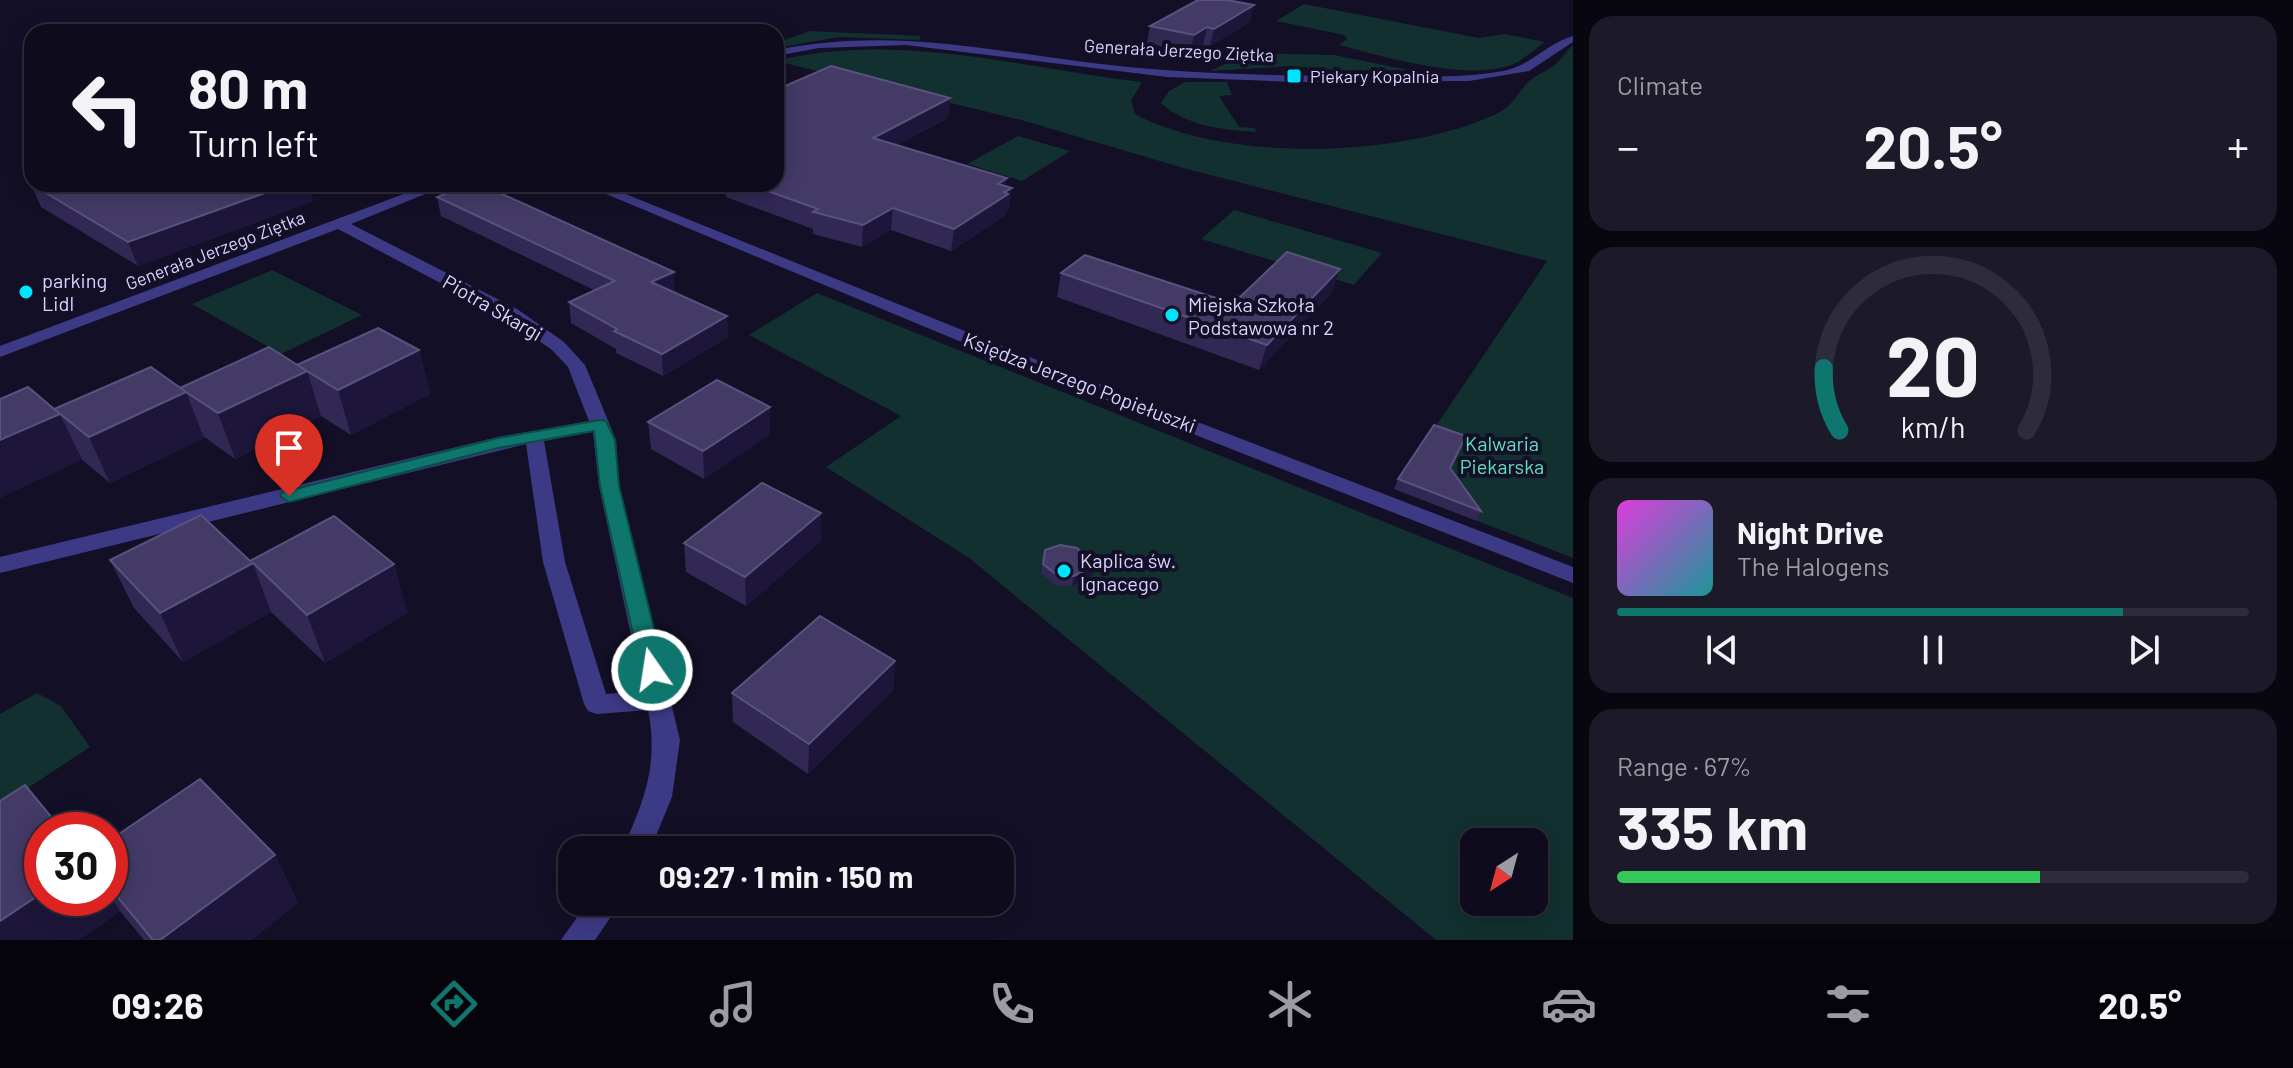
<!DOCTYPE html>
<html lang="en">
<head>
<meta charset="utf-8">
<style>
  body { margin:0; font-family:Barlow,sans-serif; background:#1c1929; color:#f1f3f6; height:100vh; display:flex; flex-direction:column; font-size:30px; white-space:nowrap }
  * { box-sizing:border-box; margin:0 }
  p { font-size:26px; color:#9b9ba3 }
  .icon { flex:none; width:44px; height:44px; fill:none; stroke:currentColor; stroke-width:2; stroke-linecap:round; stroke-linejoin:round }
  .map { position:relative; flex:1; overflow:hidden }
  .details { display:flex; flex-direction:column; gap:16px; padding:16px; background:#08060f; width:720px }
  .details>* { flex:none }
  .top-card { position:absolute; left:24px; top:24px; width:760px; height:168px; border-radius:24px; box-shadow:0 4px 20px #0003,0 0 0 2px #2e2b3b; background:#0e0b1c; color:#f1f3f6; overflow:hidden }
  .needle { width:52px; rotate:216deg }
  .tools { position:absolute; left:1460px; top:828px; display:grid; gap:16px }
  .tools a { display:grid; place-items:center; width:88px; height:88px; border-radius:16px; background:#0e0b1c; box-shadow:0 4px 20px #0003,0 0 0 2px #2e2b3b; font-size:40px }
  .speed { position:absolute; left:24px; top:812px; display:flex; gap:16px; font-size:40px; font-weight:700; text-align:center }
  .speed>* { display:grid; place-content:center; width:104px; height:104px; border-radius:50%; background:#0e0b1c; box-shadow:0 4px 20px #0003,0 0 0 2px #2e2b3b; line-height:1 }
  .speed .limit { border:12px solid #d22; background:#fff; color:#111 }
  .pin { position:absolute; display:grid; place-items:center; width:68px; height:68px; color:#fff; margin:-82px -34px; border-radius:50% 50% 50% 0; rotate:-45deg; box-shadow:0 0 8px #0007 }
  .pin .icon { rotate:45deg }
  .me { position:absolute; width:88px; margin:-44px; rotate:347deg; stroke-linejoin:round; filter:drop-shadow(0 0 6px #0008) }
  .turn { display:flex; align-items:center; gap:28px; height:168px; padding:0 32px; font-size:36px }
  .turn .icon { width:104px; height:104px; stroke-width:2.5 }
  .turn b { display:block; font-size:56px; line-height:68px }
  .big { font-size:60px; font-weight:700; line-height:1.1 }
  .details .widget { flex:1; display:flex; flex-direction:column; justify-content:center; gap:12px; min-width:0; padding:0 28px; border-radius:24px; background:#1c1929 }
  .details .dial { align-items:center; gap:0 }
  .dial svg { height:208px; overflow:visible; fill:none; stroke:#2e2b3b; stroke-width:7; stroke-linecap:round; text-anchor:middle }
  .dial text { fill:#f1f3f6; stroke:none }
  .song { display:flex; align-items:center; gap:24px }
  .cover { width:96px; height:96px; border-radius:12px; background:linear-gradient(135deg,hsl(300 70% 55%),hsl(180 70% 35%)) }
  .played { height:8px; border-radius:4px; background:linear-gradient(90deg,#0f766e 80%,#2e2b3b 80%) }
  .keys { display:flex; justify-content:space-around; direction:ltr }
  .heat { display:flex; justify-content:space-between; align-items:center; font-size:44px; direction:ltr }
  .charge { height:12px; border-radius:6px; background:linear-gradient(90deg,#34c759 67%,#2e2b3b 0) }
  .trip { position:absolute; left:558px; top:836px; width:456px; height:80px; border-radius:24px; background:#0e0b1c; box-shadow:0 4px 20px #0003,0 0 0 2px #2e2b3b; font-weight:700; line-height:80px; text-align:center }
  .tabs { display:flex; height:128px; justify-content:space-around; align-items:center; background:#06040b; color:#9b9ba3 }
  .tabs .icon { width:56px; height:56px }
  .tabs .active { color:#0f766e }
  .tabs b { font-size:36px; color:#f1f3f6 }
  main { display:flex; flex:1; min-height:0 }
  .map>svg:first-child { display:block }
</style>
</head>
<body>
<main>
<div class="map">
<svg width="1573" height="940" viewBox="0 0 1573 940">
  <rect width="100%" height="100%" fill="#130f26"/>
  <g fill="#12302f" fill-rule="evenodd">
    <path d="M 1304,4 L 1479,38 L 1505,34 L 1545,42 C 1534,50 1521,62 1508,66 C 1462,80 1385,57 1339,45 L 1347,39 L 1344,35 L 1276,21 Z"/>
    <polygon points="810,31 921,36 919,40 839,37 776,48 776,43"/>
    <path d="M 1573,45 L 1573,558 L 1405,493 L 1397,484 L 1547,261 L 1183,168 L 1025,121 L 776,61 C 895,31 1022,68 1142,82 L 1131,101 L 1135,114 C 1226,163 1405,158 1498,113 C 1513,106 1516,95 1527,83 C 1535,75 1548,71 1557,63 C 1563,57 1567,50 1573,45 Z"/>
    <polygon points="1249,53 1334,55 1409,70 1382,74 1290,66 1210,71"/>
    <path d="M 1185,82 L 1227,82 L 1232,95 L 1219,96 L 1239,127 L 1255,128 L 1256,132 C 1223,130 1186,126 1161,103 L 1169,91 Z"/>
    <polygon points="1018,136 1070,151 1022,181 967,164"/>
    <polygon points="1234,210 1382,253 1354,285 1201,239"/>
    <polygon points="272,270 362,315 281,354 192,304"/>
    <path d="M 817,293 L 1573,598 L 1573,940 L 1436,940 L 969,558 L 826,467 L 901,416 L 749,335 ZM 1474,842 L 1534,842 L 1534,902 L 1474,902 Z"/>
    <polygon points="37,693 61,706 90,747 8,801 0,799 0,714"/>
  </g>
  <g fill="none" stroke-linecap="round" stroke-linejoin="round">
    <g fill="#3d3a85" fill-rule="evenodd">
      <path d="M 1573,36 L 1573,42 L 1529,71 L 1469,81 L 1296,82 L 1167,77 L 906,45 L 819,48 L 776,56 L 776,50 C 887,28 975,48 1084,62 C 1179,74 1274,76 1370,76 C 1413,76 1460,79 1503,71 C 1531,66 1547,43 1573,36 Z"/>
      <path d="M 430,184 L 450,184 L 351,224 L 517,309 L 564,342 L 585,365 L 616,440 L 619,486 L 680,740 L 672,797 L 650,850 L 622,850 C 644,802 659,764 648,710 L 597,714 L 588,711 L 584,704 L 543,562 L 526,444 L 0,573 L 0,557 L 498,437 L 589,421 L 568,367 L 552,350 L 505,317 L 338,229 L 0,357 L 0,346 ZM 593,432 L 599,486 L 643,691 L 606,694 L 565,562 L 544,441 Z"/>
      <polygon points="582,184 601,184 1019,353 1573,567 1573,583 1007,361"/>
      <polygon points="588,902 621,902 595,940 561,940"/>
    </g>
  </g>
  <g fill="#312854">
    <polygon points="1250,22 1210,46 1203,45 1190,53 1147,43 1150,26"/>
    <polygon points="776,90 950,98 948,118 897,145 1006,186 1009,209 1006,211 1006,215 951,251 891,230 862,247 813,234 813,229 726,197 725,184 776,184"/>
    <polygon points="31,184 308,184 313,201 138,266 41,207"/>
    <polygon points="437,197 675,292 727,316 728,337 663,376 616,353 616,349 571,323 569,302 594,290 441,216"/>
    <polygon points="1340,269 1332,292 1259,370 1057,297 1061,273 1228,302 1240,297"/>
    <polygon points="419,350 430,394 351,435 321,416 235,459 203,436 204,438 110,483 81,459 82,460 55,409 181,389 298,365"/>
    <polygon points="770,407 770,434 704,479 651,449 648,422"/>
    <polygon points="1450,468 1481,511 1477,521 1394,489 1398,479"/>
    <polygon points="821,513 821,541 746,606 686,572 684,543"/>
    <polygon points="1045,550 1093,575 1072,586 1056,586 1041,573"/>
    <polygon points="110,560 250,561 394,564 407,613 325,663 271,612 183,662 134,608"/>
    <polygon points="895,661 893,690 808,774 733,722 732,693"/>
    <polygon points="110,840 275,855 298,903 251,940 144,940 120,911 79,940 0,940 110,898"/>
  </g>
  <g fill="#1d163a">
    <polygon points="1254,5 1250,22 1210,46 1214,29"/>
    <polygon points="1207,27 1203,45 1190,53 1194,35"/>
    <polygon points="950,98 948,118 872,158 873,138"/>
    <polygon points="1007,178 1005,192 1012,188 1009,209 1006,211 1006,215 951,251 954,229 998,184"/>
    <polygon points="290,184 308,184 313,201 138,266 128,242"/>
    <polygon points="893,208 891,230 862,247 863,225"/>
    <polygon points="1340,269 1332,292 1259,370 1267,345"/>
    <polygon points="674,272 675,292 651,282"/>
    <polygon points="727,316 728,337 663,376 662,354"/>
    <polygon points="419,350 430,394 351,435 338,390"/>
    <polygon points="307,371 321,416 235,459 218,413"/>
    <polygon points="186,392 204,438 110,483 89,437"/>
    <polygon points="770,407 770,434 704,479 703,451"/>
    <polygon points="60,414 82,460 0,498 0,440"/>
    <polygon points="821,513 821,541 746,606 745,577"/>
    <polygon points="253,563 271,612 183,662 160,613"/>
    <polygon points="394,564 407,613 325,663 307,615"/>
    <polygon points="1095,565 1093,575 1072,586 1074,576"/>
    <polygon points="895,661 893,690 808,774 809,744"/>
    <polygon points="275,855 298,903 251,940 160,940"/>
    <polygon points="42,893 42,898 110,898 110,895 120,911 79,940 0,940 0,921"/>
  </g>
  <g fill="#433a66" stroke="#5a527e" stroke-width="2">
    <polygon points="1198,0 1227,0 1254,5 1214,29 1207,27 1194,35 1150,26"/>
    <polygon points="548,24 573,32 523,32"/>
    <polygon points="831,66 950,98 873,138 1007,178 998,184 1012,188 1004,192 1008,194 954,229 893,208 863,225 813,212 818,209 748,184 776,184 776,151 780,149 776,148 776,90"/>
    <polygon points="31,184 290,184 128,242"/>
    <polygon points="470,184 480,184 674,272 651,282 727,316 662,354 614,331 617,329 569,302 615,281 437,197"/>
    <polygon points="1287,252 1340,269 1267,345 1061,273 1085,255 1228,302 1235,295 1240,297"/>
    <polygon points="378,328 419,350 338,390 297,365"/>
    <polygon points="269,347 307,371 218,413 180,388"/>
    <polygon points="151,367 186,392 89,437 54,409"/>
    <polygon points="717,380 770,407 703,451 648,422"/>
    <polygon points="28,387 60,414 0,440 0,399"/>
    <polygon points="1434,425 1466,436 1450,468 1481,511 1398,479"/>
    <polygon points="762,483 821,513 745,577 684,543"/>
    <polygon points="201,515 250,561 334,516 394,564 307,615 253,563 160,613 110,560"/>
    <polygon points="1060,545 1077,548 1095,565 1074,576 1058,576 1043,564 1045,550"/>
    <polygon points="820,616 895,661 809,744 732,693"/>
    <polygon points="200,779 275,855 160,940 153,940 110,888 110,840"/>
    <polygon points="25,785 62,830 42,830 42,893 0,921 0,801"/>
  </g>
  <polygon fill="#0f766e" stroke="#0a4d48" stroke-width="2" points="600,420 606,421 615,440 619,486 664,670 652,678 641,670 600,486 594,431 498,448 289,502 280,496 283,492 498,438"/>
  <g fill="#00e5ff" stroke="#130f26" stroke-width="3">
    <rect x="1286" y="68" width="16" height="16" rx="4"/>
    <circle cx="26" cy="292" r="8"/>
    <circle cx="1172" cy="315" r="8"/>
    <circle cx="1064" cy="571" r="8"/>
  </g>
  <g text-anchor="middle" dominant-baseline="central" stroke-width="8" stroke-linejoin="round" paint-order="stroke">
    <g font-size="18" fill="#d9d4ff" stroke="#130f26">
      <text transform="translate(1179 50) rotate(3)">Generała Jerzego Ziętka</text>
      <text transform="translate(215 250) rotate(-21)">Generała Jerzego Ziętka</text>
    </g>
    <g font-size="18" fill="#d9d4ff" stroke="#130f26" text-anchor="start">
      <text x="1310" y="76">Piekary Kopalnia</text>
    </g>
    <g font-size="20" fill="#d9d4ff" stroke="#130f26" text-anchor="start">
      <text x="42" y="280">parking<tspan x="42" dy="23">Lidl</tspan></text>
      <text x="1188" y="304">Miejska Szkoła<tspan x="1188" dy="23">Podstawowa nr 2</tspan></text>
      <text x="1080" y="560">Kaplica św.<tspan x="1080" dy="23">Ignacego</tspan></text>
    </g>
    <g font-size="20" fill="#d9d4ff" stroke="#130f26">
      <text transform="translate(493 307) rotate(30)">Piotra Skargi</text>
      <text transform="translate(1080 382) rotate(21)">Księdza Jerzego Popiełuszki</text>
    </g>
    <g font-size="20" fill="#5fe0c0" stroke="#130f26">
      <text x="1502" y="443">Kalwaria<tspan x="1502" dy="23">Piekarska</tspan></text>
    </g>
  </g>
</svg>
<div class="tools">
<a><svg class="needle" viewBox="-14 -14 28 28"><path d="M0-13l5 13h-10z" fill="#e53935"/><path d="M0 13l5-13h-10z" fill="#9b9ba3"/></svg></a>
</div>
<div class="speed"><div class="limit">30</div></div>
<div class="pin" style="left:289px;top:496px;background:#d93025"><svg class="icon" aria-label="arrive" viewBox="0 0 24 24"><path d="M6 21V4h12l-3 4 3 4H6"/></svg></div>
<svg class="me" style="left:652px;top:670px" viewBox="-20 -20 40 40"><circle r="17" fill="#0f766e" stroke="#fff" stroke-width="3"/><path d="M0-11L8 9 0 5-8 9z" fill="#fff"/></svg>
<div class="trip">09:27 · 1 min · 150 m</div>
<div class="top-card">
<div class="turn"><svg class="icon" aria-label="left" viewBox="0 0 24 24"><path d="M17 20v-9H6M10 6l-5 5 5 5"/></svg><div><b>80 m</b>Turn left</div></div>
</div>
</div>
<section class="details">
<div class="widget"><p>Climate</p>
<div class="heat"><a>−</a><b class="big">20.5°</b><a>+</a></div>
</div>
<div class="widget dial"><svg viewBox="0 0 100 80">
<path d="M14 69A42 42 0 1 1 86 69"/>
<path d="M14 69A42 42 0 0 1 8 45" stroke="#0f766e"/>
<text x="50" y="56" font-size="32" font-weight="700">20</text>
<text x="50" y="72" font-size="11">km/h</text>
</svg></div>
<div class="widget">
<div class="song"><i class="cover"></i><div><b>Night Drive</b><p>The Halogens</p></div></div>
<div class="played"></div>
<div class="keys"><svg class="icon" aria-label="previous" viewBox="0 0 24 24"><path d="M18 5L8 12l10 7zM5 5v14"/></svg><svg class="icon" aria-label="pause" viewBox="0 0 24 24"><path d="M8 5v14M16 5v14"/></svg><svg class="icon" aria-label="next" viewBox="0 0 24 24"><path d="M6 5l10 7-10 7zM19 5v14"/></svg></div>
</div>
<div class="widget"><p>Range · 67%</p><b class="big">335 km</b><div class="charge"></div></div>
</section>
</main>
<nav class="tabs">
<b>09:26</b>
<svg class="icon active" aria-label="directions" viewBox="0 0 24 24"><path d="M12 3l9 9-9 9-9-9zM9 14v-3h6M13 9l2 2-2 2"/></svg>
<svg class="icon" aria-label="music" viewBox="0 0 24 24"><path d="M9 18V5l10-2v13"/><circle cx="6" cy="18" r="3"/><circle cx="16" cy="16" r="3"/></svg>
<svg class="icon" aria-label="phone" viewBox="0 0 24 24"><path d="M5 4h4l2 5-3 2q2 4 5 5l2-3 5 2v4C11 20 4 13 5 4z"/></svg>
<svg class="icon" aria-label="climate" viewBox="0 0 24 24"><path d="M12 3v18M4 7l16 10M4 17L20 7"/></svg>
<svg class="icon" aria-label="car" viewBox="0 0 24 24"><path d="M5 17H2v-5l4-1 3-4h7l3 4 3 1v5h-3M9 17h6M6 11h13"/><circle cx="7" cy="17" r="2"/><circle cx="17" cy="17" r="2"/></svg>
<svg class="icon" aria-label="filters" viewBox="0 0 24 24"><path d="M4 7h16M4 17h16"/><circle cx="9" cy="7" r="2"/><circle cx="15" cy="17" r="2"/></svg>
<b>20.5°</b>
</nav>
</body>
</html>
